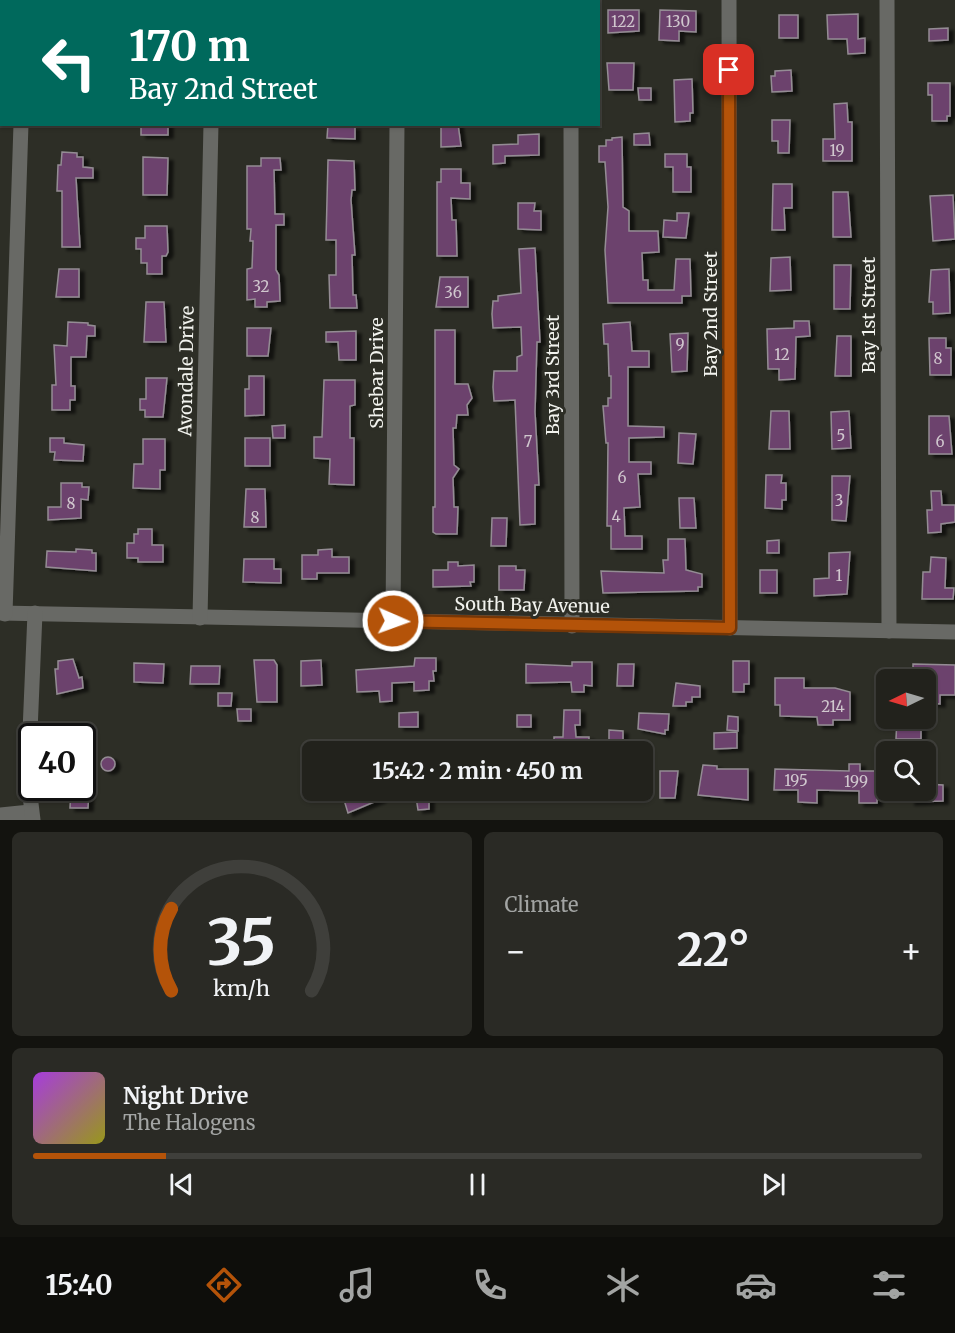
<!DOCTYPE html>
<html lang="en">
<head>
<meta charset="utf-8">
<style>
  body { margin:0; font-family:Merriweather,serif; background:#2a2a25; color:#f1f3f6; height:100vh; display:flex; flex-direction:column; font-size:22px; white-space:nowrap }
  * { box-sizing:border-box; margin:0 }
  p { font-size:20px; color:#a2a4a3 }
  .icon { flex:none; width:33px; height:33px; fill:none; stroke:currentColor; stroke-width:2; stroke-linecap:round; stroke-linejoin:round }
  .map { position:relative; height:820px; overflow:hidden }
  .side { display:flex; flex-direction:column; gap:12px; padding:12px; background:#13130f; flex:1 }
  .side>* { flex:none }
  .top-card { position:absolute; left:0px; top:0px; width:600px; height:126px; box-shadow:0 2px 4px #0004,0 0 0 2px #3f3f3b; background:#00695c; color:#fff; overflow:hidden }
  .needle { width:39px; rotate:265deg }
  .buttons { position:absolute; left:876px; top:669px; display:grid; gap:12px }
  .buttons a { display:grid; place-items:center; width:60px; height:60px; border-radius:9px; background:#22221c; box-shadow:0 2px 4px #0004,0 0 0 2px #3f3f3b; font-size:30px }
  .speed { position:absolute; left:18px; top:723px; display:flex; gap:12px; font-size:30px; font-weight:700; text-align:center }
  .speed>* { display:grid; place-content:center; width:78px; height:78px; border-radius:50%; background:#22221c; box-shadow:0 2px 4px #0004,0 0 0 2px #3f3f3b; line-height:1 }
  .speed .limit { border:3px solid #111; border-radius:9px; background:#fff; color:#111 }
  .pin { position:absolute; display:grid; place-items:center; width:51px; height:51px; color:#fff; margin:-26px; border-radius:12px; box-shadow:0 3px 9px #0006 }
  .me { position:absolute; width:66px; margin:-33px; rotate:92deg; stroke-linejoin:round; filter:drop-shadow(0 0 4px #0008) }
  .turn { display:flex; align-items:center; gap:21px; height:126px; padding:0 30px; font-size:27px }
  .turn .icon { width:78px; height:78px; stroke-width:2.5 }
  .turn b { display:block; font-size:42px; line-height:51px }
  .big { font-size:45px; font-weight:700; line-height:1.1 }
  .side .tile { flex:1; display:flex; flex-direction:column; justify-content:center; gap:9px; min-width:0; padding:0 21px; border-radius:9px; background:#2a2a25 }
  .side .dial { align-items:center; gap:0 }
  .dial svg { height:156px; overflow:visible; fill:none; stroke:#3f3f3b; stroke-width:7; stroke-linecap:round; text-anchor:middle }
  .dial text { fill:#f1f3f6; stroke:none }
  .song { display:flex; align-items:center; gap:18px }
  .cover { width:72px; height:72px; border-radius:9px; background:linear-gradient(135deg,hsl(280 70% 55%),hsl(60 70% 35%)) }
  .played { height:6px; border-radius:3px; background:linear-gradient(90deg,#b45309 15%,#3f3f3b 15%) }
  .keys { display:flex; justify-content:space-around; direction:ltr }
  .heat { display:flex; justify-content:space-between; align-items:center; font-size:33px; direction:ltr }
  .side .tiles { flex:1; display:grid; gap:12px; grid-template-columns:1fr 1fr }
  .tile:last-child { grid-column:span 2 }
  .trip { position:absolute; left:302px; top:741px; width:351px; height:60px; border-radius:9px; background:#22221c; box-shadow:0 2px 4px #0004,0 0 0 2px #3f3f3b; font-weight:700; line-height:60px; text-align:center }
  .tabs { display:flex; height:96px; justify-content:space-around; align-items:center; background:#0e0e0b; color:#a2a4a3 }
  .tabs .icon { width:42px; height:42px }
  .tabs .current { color:#b45309 }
  .tabs b { font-size:27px; color:#f1f3f6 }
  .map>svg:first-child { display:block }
</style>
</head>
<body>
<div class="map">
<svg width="955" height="820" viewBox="0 0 955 820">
  <defs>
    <filter id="shadow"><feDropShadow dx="5" dy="3" stdDeviation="1.5" flood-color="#0009"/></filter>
  </defs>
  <rect width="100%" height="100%" fill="#2d2e26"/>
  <g fill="#6c436d" stroke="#948c94" stroke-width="1.5" filter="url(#shadow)">
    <polygon points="608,10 639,10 639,31 608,33"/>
    <polygon points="660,10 696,11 696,32 679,31 679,41 659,40"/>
    <polygon points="858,14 858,39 865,38 865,53 848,54 847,39 828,39 827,15"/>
    <rect x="779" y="15" width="19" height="23"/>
    <polygon points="948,28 948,40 929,41 929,29"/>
    <polygon points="607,63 634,63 633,90 609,90"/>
    <polygon points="791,70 792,91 772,92 771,76 775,76 775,71"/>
    <polygon points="692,79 693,113 690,113 690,121 675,122 674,80"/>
    <polygon points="928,83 950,83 950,116 947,116 947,121 932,121 932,95 928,95"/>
    <polygon points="638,88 651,88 651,100 639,100"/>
    <polygon points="847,103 848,122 852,122 852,161 823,161 823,139 835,139 834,104"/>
    <polygon points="772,120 790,120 789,153 778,153 778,141 772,141"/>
    <rect x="141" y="124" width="27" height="11"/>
    <polygon points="328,124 349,124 349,127 355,127 355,139 327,138"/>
    <polygon points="441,124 458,124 461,146 441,147"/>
    <polygon points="649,133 650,145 634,145 634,134"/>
    <polygon points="539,134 539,155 505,156 505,163 493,164 493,145 518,144 518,135"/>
    <polygon points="622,137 623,207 629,211 629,231 658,231 659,252 642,253 643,280 648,280 648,290 674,290 676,259 690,259 691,296 682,296 682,303 608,303 605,250 608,207 605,162 599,162 599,146 606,146 606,140 612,140 612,138"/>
    <polygon points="62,152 77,153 77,157 83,157 83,167 93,168 93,178 76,178 80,247 62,247 62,191 57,191 58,165 61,165"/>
    <polygon points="665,154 687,154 687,167 691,167 691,192 673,192 673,167 665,167"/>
    <polygon points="143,157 168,158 167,195 143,195"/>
    <polygon points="261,158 280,158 281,170 274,170 275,214 284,214 284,225 276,225 276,270 279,275 280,301 267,302 267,307 255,307 255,299 247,300 247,269 252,268 253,241 250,241 251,229 247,229 247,166 261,166"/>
    <polygon points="328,160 354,161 355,190 352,190 351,200 355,255 352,255 353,295 356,295 357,308 330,308 329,275 336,275 336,240 326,240"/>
    <polygon points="441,169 461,169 461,183 470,183 470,199 451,198 452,220 456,220 457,256 437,256 437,182 441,182"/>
    <polygon points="773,184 792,184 792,208 784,208 785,230 772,230"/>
    <polygon points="833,192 848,192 851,237 833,237"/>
    <polygon points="953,195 955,239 933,241 930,196"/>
    <polygon points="518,203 535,203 534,211 541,211 541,230 518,229"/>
    <polygon points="677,213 689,213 686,238 663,237 664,220 677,221"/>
    <polygon points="145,226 167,226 168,252 166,256 162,256 162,274 147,274 147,263 141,263 141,249 136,249 136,238 145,238"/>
    <polygon points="535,248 540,342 537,342 535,412 539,485 535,485 535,524 520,525 515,400 494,401 493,387 494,371 517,371 517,357 522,355 521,327 493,328 492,314 493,301 498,301 498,296 521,293 519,249"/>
    <polygon points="790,257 791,290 770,291 771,258"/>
    <polygon points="834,265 851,265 850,309 834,309"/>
    <polygon points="59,269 79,269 79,297 56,297"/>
    <polygon points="949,269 950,313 933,314 933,302 929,302 931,270"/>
    <polygon points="440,277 468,277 468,307 436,307"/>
    <polygon points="146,302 164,302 166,342 144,342"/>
    <polygon points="794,321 809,321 810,336 796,337 795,379 779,380 779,369 768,369 767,329 794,328"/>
    <polygon points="68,322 88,323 88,325 95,326 95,336 87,336 86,357 71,357 71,386 75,386 75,400 70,400 70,410 52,410 52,385 56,385 54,345 67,346"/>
    <polygon points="630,322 632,351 649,351 649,367 628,367 628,426 664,427 664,437 629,438 629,462 651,462 651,474 638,474 640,507 624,508 625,536 642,536 642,549 611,549 611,526 607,526 608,443 606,443 603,406 608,406 608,398 611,398 611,376 609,376 608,344 604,344 603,324"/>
    <polygon points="247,328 271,328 268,356 247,356"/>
    <polygon points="435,330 455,330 455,384 468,384 472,398 467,405 468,415 457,415 456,428 453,428 454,465 459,469 453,478 454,507 458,507 457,534 436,534 433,532 433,507 435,507"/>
    <polygon points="356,331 356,360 339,360 338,342 326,342 326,332"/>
    <polygon points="688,333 687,371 672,372 670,334"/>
    <polygon points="837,336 851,336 851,376 835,376"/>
    <polygon points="929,338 946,338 946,348 951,348 951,375 930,375"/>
    <polygon points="249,376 264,376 264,415 245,416 245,389 249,389"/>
    <polygon points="146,378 167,378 163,417 145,417 145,410 140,410 140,399 146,399"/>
    <polygon points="324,380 355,380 355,405 350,406 350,438 354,438 354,485 329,484 330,459 314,458 314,437 322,437"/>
    <polygon points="771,411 789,411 790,449 769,449"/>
    <polygon points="849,411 851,448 832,449 831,412"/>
    <polygon points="929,416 949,416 952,454 929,454"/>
    <polygon points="285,425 285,438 273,438 272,426"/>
    <polygon points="679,433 696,434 693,464 678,463"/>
    <polygon points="50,438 64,438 64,443 84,445 83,461 54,460 55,452 50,452"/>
    <rect x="245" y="438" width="25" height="28"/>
    <polygon points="143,439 165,439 165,470 160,470 160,489 133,488 134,464 143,464"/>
    <polygon points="766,475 782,475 781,483 786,483 786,500 782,500 782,509 765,508"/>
    <polygon points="832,476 850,476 846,521 832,520"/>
    <polygon points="61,483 82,483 82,487 89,487 88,500 81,499 81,518 48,520 48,507 61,507"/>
    <polygon points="246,489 265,489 266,527 244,527"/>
    <polygon points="931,491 941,491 942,505 955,505 955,522 941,524 941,532 928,533 927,510 932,510"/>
    <polygon points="679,498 694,498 696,528 680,528"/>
    <polygon points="492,518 507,518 506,546 491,546"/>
    <polygon points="138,529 152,529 152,545 163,545 163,562 138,562 138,558 127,558 127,543 134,543 134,534 138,534"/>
    <polygon points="668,539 685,539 686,570 702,574 702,587 698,587 698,591 603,593 601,571 664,573 663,560 668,560"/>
    <polygon points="779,540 779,553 767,553 767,541"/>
    <polygon points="76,549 92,550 92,553 96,553 96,571 46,567 47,551 76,552"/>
    <polygon points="332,549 332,557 349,557 349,573 317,573 317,579 302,579 302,555 318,555 318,550"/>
    <polygon points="850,552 847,594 814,596 814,579 829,578 829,553"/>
    <polygon points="931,557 946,558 945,588 954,588 953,599 922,599 923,572 930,572"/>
    <polygon points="244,559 274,559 274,569 281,569 281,583 243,582"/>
    <polygon points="448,562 458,562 458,566 474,565 474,582 470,582 471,586 433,587 433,570 448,570"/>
    <polygon points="499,566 516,566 516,570 525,570 524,590 499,590"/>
    <rect x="760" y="570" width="17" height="23"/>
    <polygon points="415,658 436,658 436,671 433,671 434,681 429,681 429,690 414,691 414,682 392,683 392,701 380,702 379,691 357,692 356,670 414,666"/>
    <polygon points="73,659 79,678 82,677 83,688 57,694 55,669 58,669 58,661"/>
    <polygon points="254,660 274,660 277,665 277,702 257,702"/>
    <polygon points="321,660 322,685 301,686 301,661"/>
    <polygon points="733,661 749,661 749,684 744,684 744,692 733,692"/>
    <polygon points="572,662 592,662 592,686 584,685 584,692 572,692 571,682 526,683 526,664 572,666"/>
    <polygon points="134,663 164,664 163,683 134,682"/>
    <polygon points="618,664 634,664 633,686 617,686"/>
    <polygon points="913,664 955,665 955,695 940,695 940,704 927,703 926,680 913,680"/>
    <polygon points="191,666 220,666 219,684 190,684"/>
    <polygon points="775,678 804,678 804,688 835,688 850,692 850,720 833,720 833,725 818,725 817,717 780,716 780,705 775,705"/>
    <polygon points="676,683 700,686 700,697 692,697 692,702 686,702 686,706 673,706"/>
    <polygon points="218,693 232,693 231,706 218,706"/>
    <polygon points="237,709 251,709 251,721 238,721"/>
    <polygon points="564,710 580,710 580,725 575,725 576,737 589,737 589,746 554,747 554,737 563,737"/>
    <polygon points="418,712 418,727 399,727 399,713"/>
    <polygon points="639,713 669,714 668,730 665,730 665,734 638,729"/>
    <rect x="517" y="715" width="14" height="12"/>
    <polygon points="728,716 738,717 738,731 727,730"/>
    <polygon points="897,718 911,718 911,726 921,727 921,739 896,739"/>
    <polygon points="609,730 623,731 623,745 609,745"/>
    <polygon points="737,732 737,748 714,749 714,733"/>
    <polygon points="474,740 495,740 495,750 475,751"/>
    <circle cx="108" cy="764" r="7"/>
    <polygon points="849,764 860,764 860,771 878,771 877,803 859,803 859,791 817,790 817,803 798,802 798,790 774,790 775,769 849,771"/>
    <polygon points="703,765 717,766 717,769 748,769 748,800 698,795"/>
    <polygon points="660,771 678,771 675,798 660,798"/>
    <polygon points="926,784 943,785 943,801 910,802 911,790 926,790"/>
    <polygon points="71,788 89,788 88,808 70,808"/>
    <polygon points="341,790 377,790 381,799 348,813"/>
    <polygon points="415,790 429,790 429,809 418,810"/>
  </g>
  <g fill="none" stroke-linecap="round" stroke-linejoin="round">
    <g stroke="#686965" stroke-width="15">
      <polyline points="570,0 570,2"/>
      <polyline points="729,0 730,628"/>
      <polyline points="887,0 889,631"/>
      <polyline points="24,2 25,0"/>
      <polyline points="214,2 214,0"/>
      <polyline points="398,2 398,0"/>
      <polyline points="571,124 572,626"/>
      <polyline points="0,613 955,632"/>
      <polyline points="5,614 21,124"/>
      <polyline points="200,618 211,124"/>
      <polyline points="393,621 397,124"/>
      <polyline points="0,815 30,812"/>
      <polyline points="33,820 28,779 35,613"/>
    </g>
  </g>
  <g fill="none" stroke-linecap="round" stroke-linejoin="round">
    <defs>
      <polyline id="route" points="393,621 730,628 729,70"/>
    </defs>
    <use href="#route" stroke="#753606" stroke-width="15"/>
    <use href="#route" stroke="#b45309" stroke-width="10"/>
  </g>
  <g text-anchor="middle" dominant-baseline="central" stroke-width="6" stroke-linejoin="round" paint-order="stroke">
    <g font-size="15" fill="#d0c7ce">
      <text x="623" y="21">122</text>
      <text x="678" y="21">130</text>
      <text x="837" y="150">19</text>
      <text x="261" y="286">32</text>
      <text x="453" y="292">36</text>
      <text x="680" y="344">9</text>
      <text x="782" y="354">12</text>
      <text x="938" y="358">8</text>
      <text x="841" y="435">5</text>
      <text x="528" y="441">7</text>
      <text x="940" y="441">6</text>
      <text x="622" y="477">6</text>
      <text x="839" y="500">3</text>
      <text x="71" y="503">8</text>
      <text x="616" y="516">4</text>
      <text x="255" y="517">8</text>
      <text x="839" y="575">1</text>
      <text x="833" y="706">214</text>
      <text x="796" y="780">195</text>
      <text x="856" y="781">199</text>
    </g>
    <g font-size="18" fill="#f2f3ee" stroke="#2d2e26">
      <text transform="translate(710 314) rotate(-90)">Bay 2nd Street</text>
      <text transform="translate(868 315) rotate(-90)">Bay 1st Street</text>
      <text transform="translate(186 371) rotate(-89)">Avondale Drive</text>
      <text transform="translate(376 373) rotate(-90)">Shebar Drive</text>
      <text transform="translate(552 375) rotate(-90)">Bay 3rd Street</text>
      <text transform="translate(532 605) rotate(1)">South Bay Avenue</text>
    </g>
  </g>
</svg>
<div class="buttons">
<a><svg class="needle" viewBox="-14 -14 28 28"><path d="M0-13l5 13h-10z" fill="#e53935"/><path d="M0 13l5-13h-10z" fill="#a2a4a3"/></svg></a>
<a><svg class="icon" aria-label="search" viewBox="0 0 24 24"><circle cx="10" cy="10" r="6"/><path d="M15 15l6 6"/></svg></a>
</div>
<div class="speed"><div class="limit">40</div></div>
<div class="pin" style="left:729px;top:70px;background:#d93025"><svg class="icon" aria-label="arrive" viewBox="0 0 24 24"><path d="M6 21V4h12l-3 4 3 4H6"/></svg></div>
<svg class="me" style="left:393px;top:621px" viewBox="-20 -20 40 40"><circle r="17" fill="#b45309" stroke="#fff" stroke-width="3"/><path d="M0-11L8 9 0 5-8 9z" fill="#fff"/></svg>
<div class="trip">15:42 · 2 min · 450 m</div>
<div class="top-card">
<div class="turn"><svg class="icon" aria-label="left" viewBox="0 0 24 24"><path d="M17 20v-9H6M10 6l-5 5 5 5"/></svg><div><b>170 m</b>Bay 2nd Street</div></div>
</div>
</div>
<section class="side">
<div class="tiles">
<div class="tile dial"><svg viewBox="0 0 100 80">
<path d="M14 69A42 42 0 1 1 86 69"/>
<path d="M14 69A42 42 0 0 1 14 27" stroke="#b45309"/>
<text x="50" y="56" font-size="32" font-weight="700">35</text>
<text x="50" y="72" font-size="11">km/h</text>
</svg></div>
<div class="tile"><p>Climate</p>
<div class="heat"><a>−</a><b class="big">22°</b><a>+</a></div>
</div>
<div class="tile">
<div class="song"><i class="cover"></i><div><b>Night Drive</b><p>The Halogens</p></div></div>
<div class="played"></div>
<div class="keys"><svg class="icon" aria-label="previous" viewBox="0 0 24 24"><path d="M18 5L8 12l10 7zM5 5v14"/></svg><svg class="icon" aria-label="pause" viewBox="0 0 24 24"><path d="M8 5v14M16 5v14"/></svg><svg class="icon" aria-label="next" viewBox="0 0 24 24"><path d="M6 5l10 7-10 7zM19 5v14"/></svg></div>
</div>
</div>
</section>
<nav class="tabs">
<b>15:40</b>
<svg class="icon current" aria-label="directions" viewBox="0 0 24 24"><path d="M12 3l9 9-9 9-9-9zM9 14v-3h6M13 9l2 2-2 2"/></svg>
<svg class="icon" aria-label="music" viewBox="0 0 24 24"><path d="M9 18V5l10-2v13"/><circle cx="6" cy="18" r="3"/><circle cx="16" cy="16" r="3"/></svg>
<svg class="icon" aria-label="phone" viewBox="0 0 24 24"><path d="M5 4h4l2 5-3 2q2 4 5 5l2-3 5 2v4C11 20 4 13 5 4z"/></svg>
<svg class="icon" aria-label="climate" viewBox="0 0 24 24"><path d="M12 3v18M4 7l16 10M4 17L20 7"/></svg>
<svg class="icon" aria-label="car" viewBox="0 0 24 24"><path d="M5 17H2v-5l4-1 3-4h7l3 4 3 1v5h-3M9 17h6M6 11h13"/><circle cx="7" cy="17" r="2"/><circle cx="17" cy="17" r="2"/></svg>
<svg class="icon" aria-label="filters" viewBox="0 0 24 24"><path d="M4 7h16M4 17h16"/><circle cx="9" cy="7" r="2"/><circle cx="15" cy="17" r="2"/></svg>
</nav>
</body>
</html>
